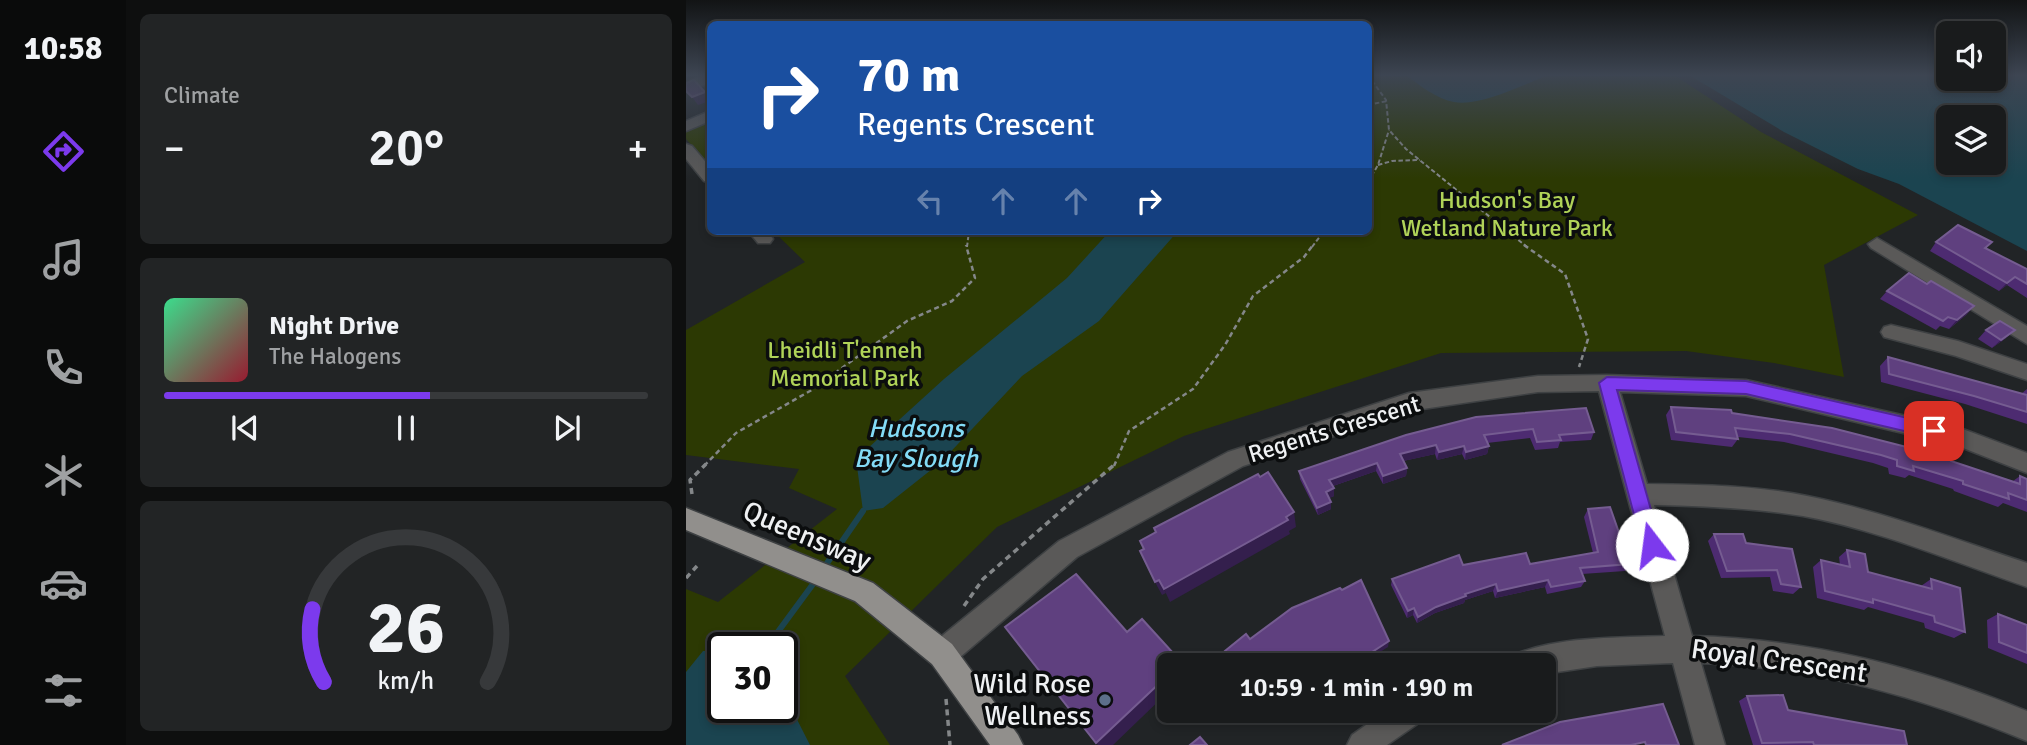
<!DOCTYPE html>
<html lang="en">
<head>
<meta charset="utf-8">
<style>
  body { margin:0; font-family:Signika,sans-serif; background:#222425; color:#f1f3f6; height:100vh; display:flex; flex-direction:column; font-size:26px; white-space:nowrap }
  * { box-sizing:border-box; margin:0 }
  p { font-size:23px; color:#9fa1a3 }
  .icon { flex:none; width:38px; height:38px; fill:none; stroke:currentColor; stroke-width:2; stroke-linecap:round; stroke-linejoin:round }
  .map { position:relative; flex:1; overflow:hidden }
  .drawer { display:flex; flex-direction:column; gap:14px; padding:14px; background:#0e0f0f; width:560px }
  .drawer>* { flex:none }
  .banner { position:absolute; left:21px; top:21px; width:665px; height:214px; border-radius:10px; box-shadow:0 4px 10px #0003,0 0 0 2px #37393b; background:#1a4fa0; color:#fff; overflow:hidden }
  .buttons { position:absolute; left:1250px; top:21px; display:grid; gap:14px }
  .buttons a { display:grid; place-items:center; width:70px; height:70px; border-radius:10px; background:#191b1c; box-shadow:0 4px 10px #0003,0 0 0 2px #37393b; font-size:35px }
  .speed { position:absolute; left:21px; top:632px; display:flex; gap:14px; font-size:35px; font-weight:700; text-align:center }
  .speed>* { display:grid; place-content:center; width:91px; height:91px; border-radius:50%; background:#191b1c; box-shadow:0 4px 10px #0003,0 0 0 2px #37393b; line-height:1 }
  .speed .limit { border:4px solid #111; border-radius:10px; background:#fff; color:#111 }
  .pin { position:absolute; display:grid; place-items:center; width:60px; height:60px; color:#fff; margin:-30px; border-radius:14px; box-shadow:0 4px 10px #0006 }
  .me { position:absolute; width:77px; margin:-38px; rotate:345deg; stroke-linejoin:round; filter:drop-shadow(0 0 5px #0008) }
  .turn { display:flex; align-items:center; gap:24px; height:147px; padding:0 35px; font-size:32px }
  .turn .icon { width:91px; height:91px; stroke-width:2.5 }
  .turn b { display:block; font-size:49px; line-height:60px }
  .lanes { display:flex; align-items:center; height:66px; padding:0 35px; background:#0003; justify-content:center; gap:35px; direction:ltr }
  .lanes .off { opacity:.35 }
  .big { font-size:52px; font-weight:600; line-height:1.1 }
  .drawer .card { flex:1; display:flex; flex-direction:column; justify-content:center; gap:10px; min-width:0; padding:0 24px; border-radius:10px; background:#222425 }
  .drawer .dial { align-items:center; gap:0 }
  .dial svg { height:182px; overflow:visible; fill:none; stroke:#37393b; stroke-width:7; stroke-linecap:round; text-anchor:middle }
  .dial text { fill:#f1f3f6; stroke:none }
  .song { display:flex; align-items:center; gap:21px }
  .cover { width:84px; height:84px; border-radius:10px; background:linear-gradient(135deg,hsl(150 70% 55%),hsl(350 70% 35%)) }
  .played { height:7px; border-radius:4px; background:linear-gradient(90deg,#7c3aed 55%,#37393b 55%) }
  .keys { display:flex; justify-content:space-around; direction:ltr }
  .heat { display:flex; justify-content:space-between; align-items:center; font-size:38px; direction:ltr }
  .trip { position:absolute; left:471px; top:653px; width:399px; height:70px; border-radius:10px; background:#191b1c; box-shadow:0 4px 10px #0003,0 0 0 2px #37393b; font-weight:600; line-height:70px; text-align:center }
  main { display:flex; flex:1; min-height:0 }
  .menu { display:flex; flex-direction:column; width:126px; justify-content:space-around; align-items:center; background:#0a0b0b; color:#9fa1a3 }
  .menu .icon { width:49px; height:49px }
  .menu .current { color:#7c3aed }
  .menu b { font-size:32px; color:#f1f3f6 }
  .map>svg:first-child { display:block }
</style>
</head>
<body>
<main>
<nav class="menu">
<b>10:58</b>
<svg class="icon current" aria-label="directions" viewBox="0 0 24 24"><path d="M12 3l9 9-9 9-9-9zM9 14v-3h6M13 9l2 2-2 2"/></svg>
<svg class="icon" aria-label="music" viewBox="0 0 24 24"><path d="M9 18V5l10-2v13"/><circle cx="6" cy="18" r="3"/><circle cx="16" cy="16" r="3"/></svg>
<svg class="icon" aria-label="phone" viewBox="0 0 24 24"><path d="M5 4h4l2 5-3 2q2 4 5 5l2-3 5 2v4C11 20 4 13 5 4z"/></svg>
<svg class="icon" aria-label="climate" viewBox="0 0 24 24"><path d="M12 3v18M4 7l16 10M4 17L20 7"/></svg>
<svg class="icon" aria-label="car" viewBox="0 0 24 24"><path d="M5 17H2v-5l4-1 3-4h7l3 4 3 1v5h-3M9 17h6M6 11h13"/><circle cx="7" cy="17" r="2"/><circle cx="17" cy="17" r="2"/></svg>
<svg class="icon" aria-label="filters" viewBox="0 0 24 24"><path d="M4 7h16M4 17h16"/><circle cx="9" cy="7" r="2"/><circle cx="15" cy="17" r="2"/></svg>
</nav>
<section class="drawer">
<div class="card"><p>Climate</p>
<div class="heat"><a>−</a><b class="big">20°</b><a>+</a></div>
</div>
<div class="card">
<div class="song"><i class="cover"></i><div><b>Night Drive</b><p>The Halogens</p></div></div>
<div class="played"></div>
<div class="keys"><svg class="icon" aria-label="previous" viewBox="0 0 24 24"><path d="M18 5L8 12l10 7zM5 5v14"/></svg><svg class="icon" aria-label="pause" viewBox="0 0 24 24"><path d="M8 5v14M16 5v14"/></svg><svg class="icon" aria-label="next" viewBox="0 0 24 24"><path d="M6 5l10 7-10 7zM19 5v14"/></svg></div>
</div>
<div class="card dial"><svg viewBox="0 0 100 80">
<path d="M14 69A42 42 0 1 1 86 69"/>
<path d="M14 69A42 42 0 0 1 9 37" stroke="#7c3aed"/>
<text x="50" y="56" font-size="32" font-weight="700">26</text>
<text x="50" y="72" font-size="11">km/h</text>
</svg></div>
</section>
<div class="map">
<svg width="1341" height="745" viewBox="0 0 1341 745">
  <rect width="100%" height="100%" fill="#212426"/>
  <g fill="#2c3903" fill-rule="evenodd">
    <path d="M 683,75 L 988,75 L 1075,132 L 1232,215 L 1138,265 L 1158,377 L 1088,363 L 1000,351 L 755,353 L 498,436 L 311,527 L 159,676 L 204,745 L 0,745 L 0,589 L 32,602 L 151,509 L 103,488 L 113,469 L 0,455 L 0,330 L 119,262 L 87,231 L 682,231 ZM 37,648 L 96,648 L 96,707 L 37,707 Z"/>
    <polygon points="24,114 24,165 0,139 0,124"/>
  </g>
  <g fill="#1b4450" fill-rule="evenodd">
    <path d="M 720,75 L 863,75 C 838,84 794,107 768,102 C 751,99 733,85 720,75 Z"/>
    <path d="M 1003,75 L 1262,75 L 1262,79 L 1307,79 L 1307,75 L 1341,75 L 1341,251 L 1213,184 L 1172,169 L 1098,132 ZM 1307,117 L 1307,163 L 1262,163 L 1262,117 Z"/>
    <polygon points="424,231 492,231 413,321 336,376 255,462 197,508 177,511 170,459 258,379 381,278"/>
    <polygon points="17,651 37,651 37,707 96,707 96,690 124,745 0,745 0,672"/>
  </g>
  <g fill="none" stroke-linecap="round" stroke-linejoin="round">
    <g stroke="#1b4450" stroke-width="6">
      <polyline points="137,569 177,511"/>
      <polyline points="80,648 130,580"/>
    </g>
    <defs>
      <g id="minor">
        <polygon points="19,75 24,75 24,83 0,91 0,82"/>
        <polygon points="24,111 24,121 0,131 0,121"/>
        <polygon points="0,144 6,146 24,167 24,182 18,181 0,159"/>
        <polygon points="62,231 81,231 87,239 84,243 72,243"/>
        <polygon points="1191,238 1341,326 1341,344 1185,248 1182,244"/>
        <polygon points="1205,325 1272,341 1341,364 1341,380 1270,356 1198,337 1195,332 1198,327"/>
        <path d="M 921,375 L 1060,380 L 1274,428 L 1341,453 L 1341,473 L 1272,446 L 1060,396 L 934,392 L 961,484 C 1015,485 1068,485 1121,496 C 1196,511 1268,539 1341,563 L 1341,587 C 1268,562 1193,530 1117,516 C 1067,508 1018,506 968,505 L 1006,636 C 1124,639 1233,667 1341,711 L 1341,741 C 1236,697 1129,667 1015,663 L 1039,745 L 1009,745 L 987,663 L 911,666 L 858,674 L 858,665 L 823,665 L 827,655 C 874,636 930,638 979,636 L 913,391 L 852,392 L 723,411 L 557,466 L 391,557 L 266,664 L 256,668 L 246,664 L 242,654 L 246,644 L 373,541 L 542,452 L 723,393 L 852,376 Z"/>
        <polygon points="701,710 741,710 737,720 701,745 661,745 666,735"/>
      </g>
      <polygon id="major" points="0,508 187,583 266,644 332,735 337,745 304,745 246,664 169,601 0,530"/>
    </defs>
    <use href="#minor" stroke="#3e4143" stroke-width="3"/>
    <use href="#major" stroke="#3e4143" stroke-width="3"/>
    <g stroke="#848789" stroke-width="2" stroke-dasharray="4.5 2.5" stroke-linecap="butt">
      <polyline points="682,75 700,100 703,130 720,149 841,247"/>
      <polyline points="682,105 701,101"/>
      <polyline points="692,165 706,161 734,160"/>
      <polyline points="682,182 692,165 703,130"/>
      <polyline points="94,235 108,231"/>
      <polyline points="281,247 283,231"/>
      <polyline points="626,247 638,231"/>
    </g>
    <g stroke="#848789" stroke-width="2.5" stroke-dasharray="5 3.5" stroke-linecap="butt">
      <polyline points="838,245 879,274 902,339 893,367"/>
      <polyline points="18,466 50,433 124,391 221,321 266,301 289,278 280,245"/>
      <polyline points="428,466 443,431 507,389 539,345 567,296 618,257 627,245"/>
    </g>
    <g stroke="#848789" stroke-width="3.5" stroke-dasharray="6 4.5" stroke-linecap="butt">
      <polyline points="6,494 4,480 20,464"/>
      <polyline points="0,578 11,566"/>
      <polyline points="278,606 297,579 429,464"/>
      <polyline points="260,699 264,745"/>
    </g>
    <use href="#minor" fill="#5a5958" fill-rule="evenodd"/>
    <use href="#major" fill="#918f8c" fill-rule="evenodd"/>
  </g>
  <g fill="#4d2b71">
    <polygon points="1250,242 1300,249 1341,269 1341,298 1321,285 1313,291 1244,251"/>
    <polygon points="1241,284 1288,306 1280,315 1263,329 1254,326 1250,330 1194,299 1201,291"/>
    <polygon points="1300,330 1320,338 1306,348 1292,339"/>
    <polygon points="1202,357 1335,394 1341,389 1341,424 1279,404 1195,382 1194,366"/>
    <polygon points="985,407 1046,413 1265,461 1327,481 1334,476 1341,479 1341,512 1317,503 1312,507 1268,491 1267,489 1223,475 1219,478 1203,474 1202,468 1187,463 1098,442 1052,437 1052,439 1046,447 985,440 980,415"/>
    <polygon points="790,417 908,432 905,440 874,442 872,448 849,450 844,438 801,443 803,446 801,454 779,460 776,454 751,460 749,454 717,461 721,468 720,476 697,484 690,471 647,486 648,496 643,498 645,509 632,515 614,479 613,471"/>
    <polygon points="902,509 944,564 939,571 896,574 899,581 895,587 861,594 859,587 809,598 807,591 779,600 778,603 749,613 731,623 727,615 721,618 705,585 706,579 777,565 844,564 907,553 898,517"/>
    <polygon points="1028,534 1060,543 1115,587 1107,594 1087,591 1084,577 1035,578 1022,541"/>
    <polygon points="1161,550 1182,572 1235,586 1245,579 1279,632 1268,638 1239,628 1238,623 1182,607 1178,610 1131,598 1127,567 1135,560 1154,565 1153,557"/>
    <polygon points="1312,614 1341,625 1341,664 1302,648 1301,620"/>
    <polygon points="1061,696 1102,710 1221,745 1067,745 1053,701"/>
    <polygon points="582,710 609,710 592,723"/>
  </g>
  <g fill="#341f4d">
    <polygon points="19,92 24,101 12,105 6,97"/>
    <polygon points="1329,277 1321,285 1313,291 1321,283"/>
    <polygon points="1288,306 1280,315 1263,329 1271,320"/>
    <polygon points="1329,330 1320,338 1306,348 1315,340"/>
    <polygon points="750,445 749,454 713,462 714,454"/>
    <polygon points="778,446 776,454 751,460 753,452"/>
    <polygon points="803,446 801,454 779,460 780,452"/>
    <polygon points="691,463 690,471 644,487 643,480"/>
    <polygon points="721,468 720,476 697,484 697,476"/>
    <polygon points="648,488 648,496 640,500 640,492"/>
    <polygon points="645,502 645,509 632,515 631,508"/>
    <polygon points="608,512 610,527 603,531 604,534 484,602 478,589"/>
    <polygon points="473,580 480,593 476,595 469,582"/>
    <polygon points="862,580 859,587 809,598 812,591"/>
    <polygon points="810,584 807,591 779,600 778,603 749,613 731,623 732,617 750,607 779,594"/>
    <polygon points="728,608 727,615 721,618 722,611"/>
    <polygon points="703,641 702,647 686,657 666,665 651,665"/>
    <polygon points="479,678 483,684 483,691 427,745 412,745 410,743"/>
    <polygon points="507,710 519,710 511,718"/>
    <polygon points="601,710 609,710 592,723 590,719"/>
  </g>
  <g fill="#5f407f" stroke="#755c91" stroke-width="2">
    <polygon points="8,80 19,92 6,97 0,91 0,83"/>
    <polygon points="1272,225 1306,242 1299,248 1341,269 1341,284 1329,277 1321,283 1250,242"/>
    <polygon points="1223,273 1241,284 1245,281 1288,306 1271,320 1262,317 1257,321 1201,291"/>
    <polygon points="1314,321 1329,330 1315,340 1300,330"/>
    <polygon points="1202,357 1341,395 1341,412 1288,396 1203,374"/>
    <polygon points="985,407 1045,410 1046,413 1146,428 1264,458 1265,461 1334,484 1334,476 1341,479 1341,500 1322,493 1323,499 1277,484 1277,481 1227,466 1228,471 1211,466 1211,460 1195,455 1104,434 1049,428 1052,439 990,432"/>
    <polygon points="900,408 908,432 873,435 875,440 851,442 847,429 798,435 803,446 780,452 778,446 753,452 750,445 714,454 721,468 697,476 691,463 643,480 648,488 640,492 645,502 631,508 613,471 720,435 790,417"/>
    <polygon points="582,472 608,512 600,517 602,520 478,589 473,580 469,582 454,551 458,549 454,541 470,532 468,528 572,474 574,477"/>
    <polygon points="924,507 944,564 894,568 899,581 865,587 862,580 812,591 810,584 779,594 780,596 750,607 732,617 728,608 722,611 706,579 773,555 777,565 840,553 844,564 912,552 902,509"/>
    <polygon points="1028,534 1057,534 1060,543 1106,549 1115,587 1095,584 1091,570 1041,571"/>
    <polygon points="1161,550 1179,554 1182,572 1246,589 1245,579 1274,588 1279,632 1249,622 1248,616 1187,599 1187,603 1139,591 1135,560 1164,567"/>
    <polygon points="390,574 441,632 456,619 498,665 483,665 483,683 479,678 410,743 319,627"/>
    <polygon points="675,580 703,641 686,652 651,665 549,665 539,651 560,634 564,639 606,608 654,588 656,590"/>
    <polygon points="1312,614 1341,625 1341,653 1313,642"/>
    <polygon points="1097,695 1102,710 1218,731 1221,745 1128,745 1127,742 1076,743 1061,696"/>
    <polygon points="977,704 993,745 960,745 959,742 945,745 816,745 874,722"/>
    <polygon points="584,710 601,710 590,719"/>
    <polygon points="514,737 521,745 504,745"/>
  </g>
  <linearGradient id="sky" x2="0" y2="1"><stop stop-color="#121415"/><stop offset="0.42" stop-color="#3d4552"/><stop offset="1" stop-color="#3d4552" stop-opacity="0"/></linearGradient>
  <rect width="1341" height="179" fill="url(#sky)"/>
  <polygon fill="#7c3aed" stroke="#51269a" stroke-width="2" points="921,377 1060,381 1248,424 1254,426 1257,431 1254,436 1248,438 1060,394 931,390 975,545 972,551 966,554 959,551 956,545 913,383"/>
  <circle fill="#5c6f8a" stroke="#0b0d0e" stroke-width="2.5" cx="419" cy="700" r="7"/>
  <g text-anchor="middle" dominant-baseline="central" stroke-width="7" stroke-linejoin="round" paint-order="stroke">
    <g font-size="24" fill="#b0d358" stroke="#0b0d0e">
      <text x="821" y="200">Hudson's Bay<tspan x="821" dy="28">Wetland Nature Park</tspan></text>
      <text x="159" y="350">Lheidli T'enneh<tspan x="159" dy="28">Memorial Park</tspan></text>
    </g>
    <g font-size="24" fill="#eff1f3" stroke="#0b0d0e">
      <text transform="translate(648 429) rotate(-17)">Regents Crescent</text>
    </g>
    <g font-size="26" font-style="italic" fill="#83dbf6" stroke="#0b0d0e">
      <text x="230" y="429">Hudsons<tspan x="230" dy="30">Bay Slough</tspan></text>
    </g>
    <g font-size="28" fill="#eff1f3" stroke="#0b0d0e">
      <text transform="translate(121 536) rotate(23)">Queensway</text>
      <text transform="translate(1093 661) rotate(8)">Royal Crescent</text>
    </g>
    <g font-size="28" fill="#eff1f3" stroke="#0b0d0e" text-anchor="end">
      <text x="405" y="684">Wild Rose<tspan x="405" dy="32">Wellness</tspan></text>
    </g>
  </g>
</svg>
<div class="buttons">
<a><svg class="icon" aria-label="sound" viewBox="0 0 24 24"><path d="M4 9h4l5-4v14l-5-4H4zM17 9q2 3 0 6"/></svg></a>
<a><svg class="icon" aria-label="layers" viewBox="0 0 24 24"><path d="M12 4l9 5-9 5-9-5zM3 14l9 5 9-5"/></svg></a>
</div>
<div class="speed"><div class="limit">30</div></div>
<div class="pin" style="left:1248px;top:431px;background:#d93025"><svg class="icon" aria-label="arrive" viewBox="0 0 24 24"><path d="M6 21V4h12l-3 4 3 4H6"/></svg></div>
<svg class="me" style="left:966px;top:545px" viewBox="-20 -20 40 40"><circle r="19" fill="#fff"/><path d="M0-13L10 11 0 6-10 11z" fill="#7c3aed"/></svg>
<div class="trip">10:59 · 1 min · 190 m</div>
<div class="banner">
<div class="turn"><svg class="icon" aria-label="right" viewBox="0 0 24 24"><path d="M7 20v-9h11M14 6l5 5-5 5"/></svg><div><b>70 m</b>Regents Crescent</div></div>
<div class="lanes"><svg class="icon off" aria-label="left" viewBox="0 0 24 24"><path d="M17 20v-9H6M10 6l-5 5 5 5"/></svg><svg class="icon off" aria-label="ahead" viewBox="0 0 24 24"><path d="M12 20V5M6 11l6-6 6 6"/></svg><svg class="icon off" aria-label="ahead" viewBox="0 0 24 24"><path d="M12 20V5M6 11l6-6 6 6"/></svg><svg class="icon" aria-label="right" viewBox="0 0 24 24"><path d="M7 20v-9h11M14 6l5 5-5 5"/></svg></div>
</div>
</div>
</main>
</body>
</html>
